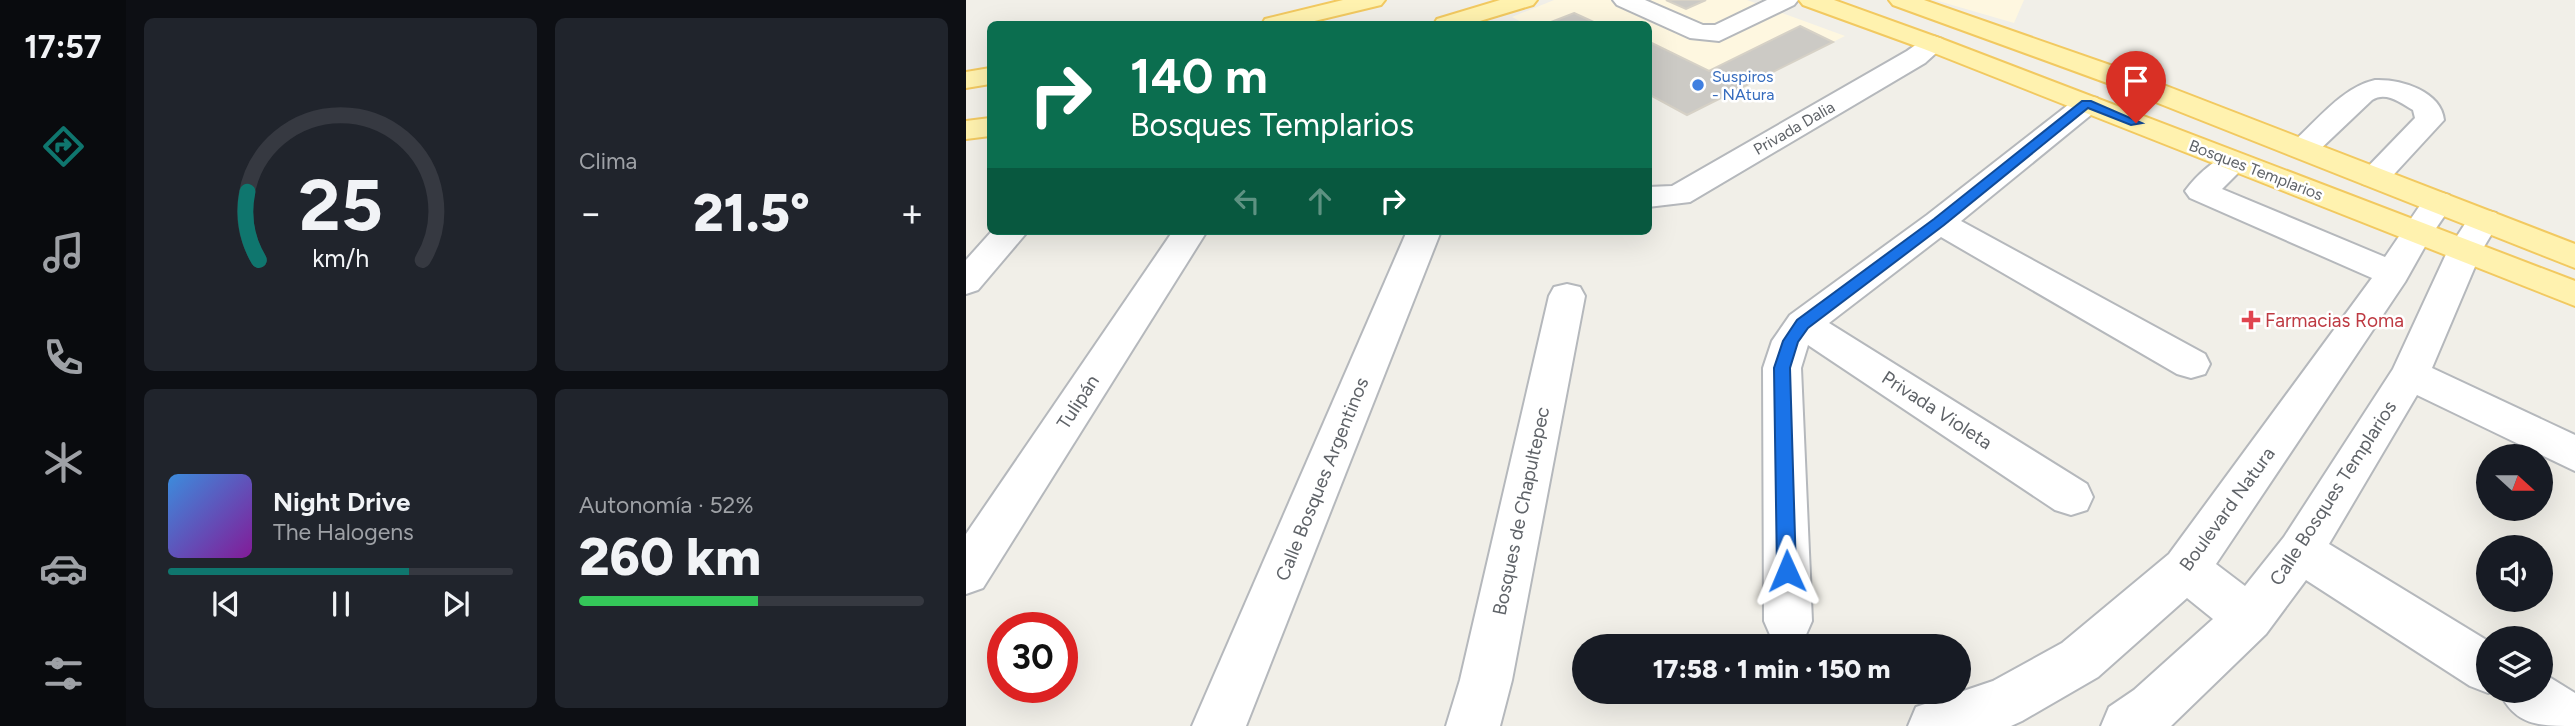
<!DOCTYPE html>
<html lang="es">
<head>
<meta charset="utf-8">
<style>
  body { margin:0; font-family:Figtree,sans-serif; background:#20242c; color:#f1f3f6; height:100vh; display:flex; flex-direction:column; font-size:26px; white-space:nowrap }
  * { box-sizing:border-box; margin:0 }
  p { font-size:23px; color:#9ea1a6 }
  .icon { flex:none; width:38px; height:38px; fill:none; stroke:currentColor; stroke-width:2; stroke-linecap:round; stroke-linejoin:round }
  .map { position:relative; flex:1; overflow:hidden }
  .details { display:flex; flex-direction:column; gap:18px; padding:18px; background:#0d0f14; width:840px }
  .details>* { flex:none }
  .top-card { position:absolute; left:21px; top:21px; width:665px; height:214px; border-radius:10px; box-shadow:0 7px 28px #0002; background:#0b6e4f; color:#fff; overflow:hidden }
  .needle { width:46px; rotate:111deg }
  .controls { position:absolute; left:1510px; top:444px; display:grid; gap:14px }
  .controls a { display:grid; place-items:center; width:77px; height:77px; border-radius:50%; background:#171b24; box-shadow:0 7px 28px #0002; font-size:35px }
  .speed { position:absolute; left:21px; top:612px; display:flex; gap:14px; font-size:35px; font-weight:700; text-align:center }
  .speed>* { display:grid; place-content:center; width:91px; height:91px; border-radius:50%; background:#171b24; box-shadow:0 7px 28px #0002; line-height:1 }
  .speed .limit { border:10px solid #d22; background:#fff; color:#111 }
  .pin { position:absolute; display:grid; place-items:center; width:60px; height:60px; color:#fff; margin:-72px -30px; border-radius:50% 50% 50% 0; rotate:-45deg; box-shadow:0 0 7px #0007 }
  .pin .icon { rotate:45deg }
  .me { position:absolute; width:77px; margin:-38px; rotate:359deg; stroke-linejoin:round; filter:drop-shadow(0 0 5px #0008) }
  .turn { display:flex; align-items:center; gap:24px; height:147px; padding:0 28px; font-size:32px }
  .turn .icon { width:91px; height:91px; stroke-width:2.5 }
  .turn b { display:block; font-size:49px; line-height:60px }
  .lanes { display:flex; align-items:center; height:66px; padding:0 28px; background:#0003; justify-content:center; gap:35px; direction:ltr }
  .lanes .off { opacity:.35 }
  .big { font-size:52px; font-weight:800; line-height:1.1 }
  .details .tile { flex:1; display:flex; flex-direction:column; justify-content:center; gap:10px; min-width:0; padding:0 24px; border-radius:10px; background:#20242c }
  .details .dial { align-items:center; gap:0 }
  .dial svg { height:182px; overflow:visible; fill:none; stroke:#363941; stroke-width:7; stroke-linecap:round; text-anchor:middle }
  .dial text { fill:#f1f3f6; stroke:none }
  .song { display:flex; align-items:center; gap:21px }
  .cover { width:84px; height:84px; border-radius:10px; background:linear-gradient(135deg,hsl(210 70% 55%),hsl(290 70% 35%)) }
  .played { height:7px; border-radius:4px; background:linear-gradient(90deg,#0f766e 70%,#363941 70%) }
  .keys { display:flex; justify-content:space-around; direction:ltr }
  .heat { display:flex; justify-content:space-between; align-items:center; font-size:38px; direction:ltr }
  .charge { height:10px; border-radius:5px; background:linear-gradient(90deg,#34c759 52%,#363941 0) }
  .details .tiles { flex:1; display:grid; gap:18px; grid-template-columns:repeat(2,1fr) }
  .trip { position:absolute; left:606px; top:634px; width:399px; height:70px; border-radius:35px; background:#171b24; box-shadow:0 7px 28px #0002; font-weight:800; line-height:70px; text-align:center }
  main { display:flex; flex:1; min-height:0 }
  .dock { display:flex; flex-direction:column; width:126px; justify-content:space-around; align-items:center; background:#090b0e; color:#9ea1a6 }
  .dock .icon { width:49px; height:49px }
  .dock .active { color:#0f766e }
  .dock b { font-size:32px; color:#f1f3f6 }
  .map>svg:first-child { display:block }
</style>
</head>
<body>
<main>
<nav class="dock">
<b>17:57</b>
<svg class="icon active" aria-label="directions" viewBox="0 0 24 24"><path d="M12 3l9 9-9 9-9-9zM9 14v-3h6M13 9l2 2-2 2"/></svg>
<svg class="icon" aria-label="music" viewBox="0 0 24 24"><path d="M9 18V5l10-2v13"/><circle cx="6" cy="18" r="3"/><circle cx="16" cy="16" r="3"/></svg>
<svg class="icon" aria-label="phone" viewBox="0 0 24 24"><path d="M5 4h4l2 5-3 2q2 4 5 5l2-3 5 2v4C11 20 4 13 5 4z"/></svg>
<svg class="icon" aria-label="climate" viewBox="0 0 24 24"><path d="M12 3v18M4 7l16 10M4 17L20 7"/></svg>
<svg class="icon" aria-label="car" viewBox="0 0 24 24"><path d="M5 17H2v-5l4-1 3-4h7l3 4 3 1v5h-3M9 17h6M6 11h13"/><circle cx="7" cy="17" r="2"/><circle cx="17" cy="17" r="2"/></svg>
<svg class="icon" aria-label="filters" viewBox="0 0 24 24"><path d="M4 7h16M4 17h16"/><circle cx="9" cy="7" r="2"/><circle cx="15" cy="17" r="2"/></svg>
</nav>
<section class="details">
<div class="tiles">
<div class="tile dial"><svg viewBox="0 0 100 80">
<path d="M14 69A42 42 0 1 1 86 69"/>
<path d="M14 69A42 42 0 0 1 9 39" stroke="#0f766e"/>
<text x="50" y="56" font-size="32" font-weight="700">25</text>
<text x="50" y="72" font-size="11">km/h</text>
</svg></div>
<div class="tile"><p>Clima</p>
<div class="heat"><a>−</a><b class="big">21.5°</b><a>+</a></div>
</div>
<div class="tile">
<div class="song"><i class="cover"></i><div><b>Night Drive</b><p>The Halogens</p></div></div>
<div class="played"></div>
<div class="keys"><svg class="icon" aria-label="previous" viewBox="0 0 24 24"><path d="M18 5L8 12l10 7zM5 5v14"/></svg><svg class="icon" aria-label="pause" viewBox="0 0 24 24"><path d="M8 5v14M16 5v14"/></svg><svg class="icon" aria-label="next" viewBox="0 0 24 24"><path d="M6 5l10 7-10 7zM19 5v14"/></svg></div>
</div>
<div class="tile"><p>Autonomía · 52%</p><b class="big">260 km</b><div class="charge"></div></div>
</div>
</section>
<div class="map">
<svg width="1609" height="726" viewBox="0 0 1609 726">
  <rect width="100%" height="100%" fill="#f1efe8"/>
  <g fill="#fef7e0">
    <polygon points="588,0 781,0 879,36 721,115 683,94 682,24 559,24 546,17"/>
    <polygon points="969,0 1058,0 1048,23"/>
  </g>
  <g fill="#cccac5" stroke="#d6d1c6" stroke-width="2">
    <polygon points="700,0 740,0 720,9"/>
    <polygon points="608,13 632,24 580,24"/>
    <polygon points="834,26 867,42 721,115 682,94 682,41 743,71"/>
  </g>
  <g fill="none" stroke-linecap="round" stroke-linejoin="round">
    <defs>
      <g id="minor">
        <polygon points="647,0 679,0 737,25 749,25 801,0 832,0 828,5 753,41 724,38 651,5"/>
        <polygon points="967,36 976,39 980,44 959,63 724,202 682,207 682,187 706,186 941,51 958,39"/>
        <path d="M 1409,80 C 1435,79 1475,91 1478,120 L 1419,184 L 1408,186 L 1397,184 L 1392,177 L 1449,118 L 1447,110 C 1435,103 1420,91 1406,100 L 1348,155 L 1337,158 L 1326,155 L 1322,149 L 1326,143 C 1352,120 1375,88 1409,80 Z"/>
        <polygon points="1121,96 1131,98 1135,104 1131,110 995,221 1239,354 1244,364 1239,374 1225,378 1211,374 975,237 863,323 1121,484 1127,497 1121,510 1105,515 1089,510 842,345 835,368 846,621 839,637 822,644 805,637 798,621 797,368 806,341 824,315 961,215 1111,98"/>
        <path d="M 1268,153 L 1279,156 L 1283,162 L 1256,189 L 1419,257 L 1461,195 L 1472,192 L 1483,195 L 1488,202 L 1466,234 L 1439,282 L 1250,564 L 1279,586 L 1318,537 L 1427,369 L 1482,250 L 1506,213 L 1518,210 L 1530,213 L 1534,220 L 1516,250 L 1466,368 L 1609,435 L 1609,471 L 1451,395 L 1363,544 L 1522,641 L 1522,691 L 1528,691 L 1522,693 L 1504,686 L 1340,580 L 1300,634 L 1205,726 L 1135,726 L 1143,707 L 1168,690 L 1247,619 L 1221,598 L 1132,677 L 1056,721 L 1045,726 L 942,726 L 950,707 L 1027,681 L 1096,643 L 1203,554 L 1406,278 L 1224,198 L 1219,191 C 1230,176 1250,157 1268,153 Z"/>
        <polygon points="26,231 62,231 12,290 0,294 0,260"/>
        <polygon points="207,231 241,231 17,588 0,594 0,534"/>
        <polygon points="441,231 475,231 280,726 226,726"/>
        <polygon points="601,284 614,287 619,296 546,680 534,726 480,726 494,680 583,296 588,287"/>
        <path d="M 1575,672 L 1609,693 L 1609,726 C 1573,726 1549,726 1533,691 L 1575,691 Z"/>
      </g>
      <g id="major">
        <polygon points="377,0 419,0 415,5 336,24 296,24 299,19"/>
        <polygon points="534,0 571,0 567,5 504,24 468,24 471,19"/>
        <polygon points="833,0 868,0 976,39 1609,281 1609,306 958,49 837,5"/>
        <polygon points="923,0 958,0 1164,72 1609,244 1609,268 1144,84 927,5"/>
        <polygon points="24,68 24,84 0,88 0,72"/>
        <polygon points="24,118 24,136 0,139 0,121"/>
      </g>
    </defs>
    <use href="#minor" stroke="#b5b8bc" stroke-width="4"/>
    <use href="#major" stroke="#f2c960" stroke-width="4"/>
    <use href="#minor" fill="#fff" fill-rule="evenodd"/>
    <use href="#major" fill="#fff2af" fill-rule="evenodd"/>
  </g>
  <polygon fill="#1a73e8" stroke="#114b97" stroke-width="2" points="1116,101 1125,101 1176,123 1165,125 1122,108 978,225 842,328 832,342 824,368 830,571 827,577 821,579 814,577 811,571 808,368 817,341 831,320 968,219"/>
  <circle fill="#3f7fe0" stroke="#fff" stroke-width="2.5" cx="732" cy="85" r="7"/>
  <path fill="#e0444e" stroke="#fff" stroke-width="2.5" d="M1281.5 309.5h7v7h7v7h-7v7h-7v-7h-7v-7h7z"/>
  <g text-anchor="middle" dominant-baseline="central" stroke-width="5" stroke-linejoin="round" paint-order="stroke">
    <g font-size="16" fill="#366cbe" stroke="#fff" text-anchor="start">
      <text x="746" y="76">Suspiros<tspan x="746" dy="18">- NAtura</tspan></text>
    </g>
    <g font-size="16" fill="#5f6368" stroke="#fff">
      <text transform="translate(828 128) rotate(-30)">Privada Dalia</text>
      <text transform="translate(1290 170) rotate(21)">Bosques Templarios</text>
    </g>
    <g font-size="19" fill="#be3a42" stroke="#fff" text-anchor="start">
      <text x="1299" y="320">Farmacias Roma</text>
    </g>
    <g font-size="19" fill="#5f6368" stroke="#fff">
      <text transform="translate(112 402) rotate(-57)">Tulipán</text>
      <text transform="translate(971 410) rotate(33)">Privada Violeta</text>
      <text transform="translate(356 479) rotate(-68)">Calle Bosques Argentinos</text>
      <text transform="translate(1367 493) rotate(-57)">Calle Bosques Templarios</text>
      <text transform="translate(1261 509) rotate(-54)">Boulevard Natura</text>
      <text transform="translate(555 511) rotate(-78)">Bosques de Chapultepec</text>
    </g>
  </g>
</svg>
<div class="controls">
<a><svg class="needle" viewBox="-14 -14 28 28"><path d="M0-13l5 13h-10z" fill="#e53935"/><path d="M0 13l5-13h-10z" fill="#9ea1a6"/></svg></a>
<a><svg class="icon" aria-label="sound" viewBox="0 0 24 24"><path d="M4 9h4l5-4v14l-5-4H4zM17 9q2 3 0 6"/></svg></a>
<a><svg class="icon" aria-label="layers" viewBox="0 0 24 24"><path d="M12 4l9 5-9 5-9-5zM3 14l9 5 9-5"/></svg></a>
</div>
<div class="speed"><div class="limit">30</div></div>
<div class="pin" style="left:1170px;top:123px;background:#d93025"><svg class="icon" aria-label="arrive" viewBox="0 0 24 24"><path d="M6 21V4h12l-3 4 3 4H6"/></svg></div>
<svg class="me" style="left:821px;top:571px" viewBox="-20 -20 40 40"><path d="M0-17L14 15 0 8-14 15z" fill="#1a73e8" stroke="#fff" stroke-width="4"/></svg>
<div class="trip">17:58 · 1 min · 150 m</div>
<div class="top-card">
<div class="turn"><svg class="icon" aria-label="right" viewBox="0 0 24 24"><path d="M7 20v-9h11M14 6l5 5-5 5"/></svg><div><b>140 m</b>Bosques Templarios</div></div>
<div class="lanes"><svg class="icon off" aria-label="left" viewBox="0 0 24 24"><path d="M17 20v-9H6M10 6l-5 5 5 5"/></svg><svg class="icon off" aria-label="ahead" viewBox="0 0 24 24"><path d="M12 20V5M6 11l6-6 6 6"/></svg><svg class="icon" aria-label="right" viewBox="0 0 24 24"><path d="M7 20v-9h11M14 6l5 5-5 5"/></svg></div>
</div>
</div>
</main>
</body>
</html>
